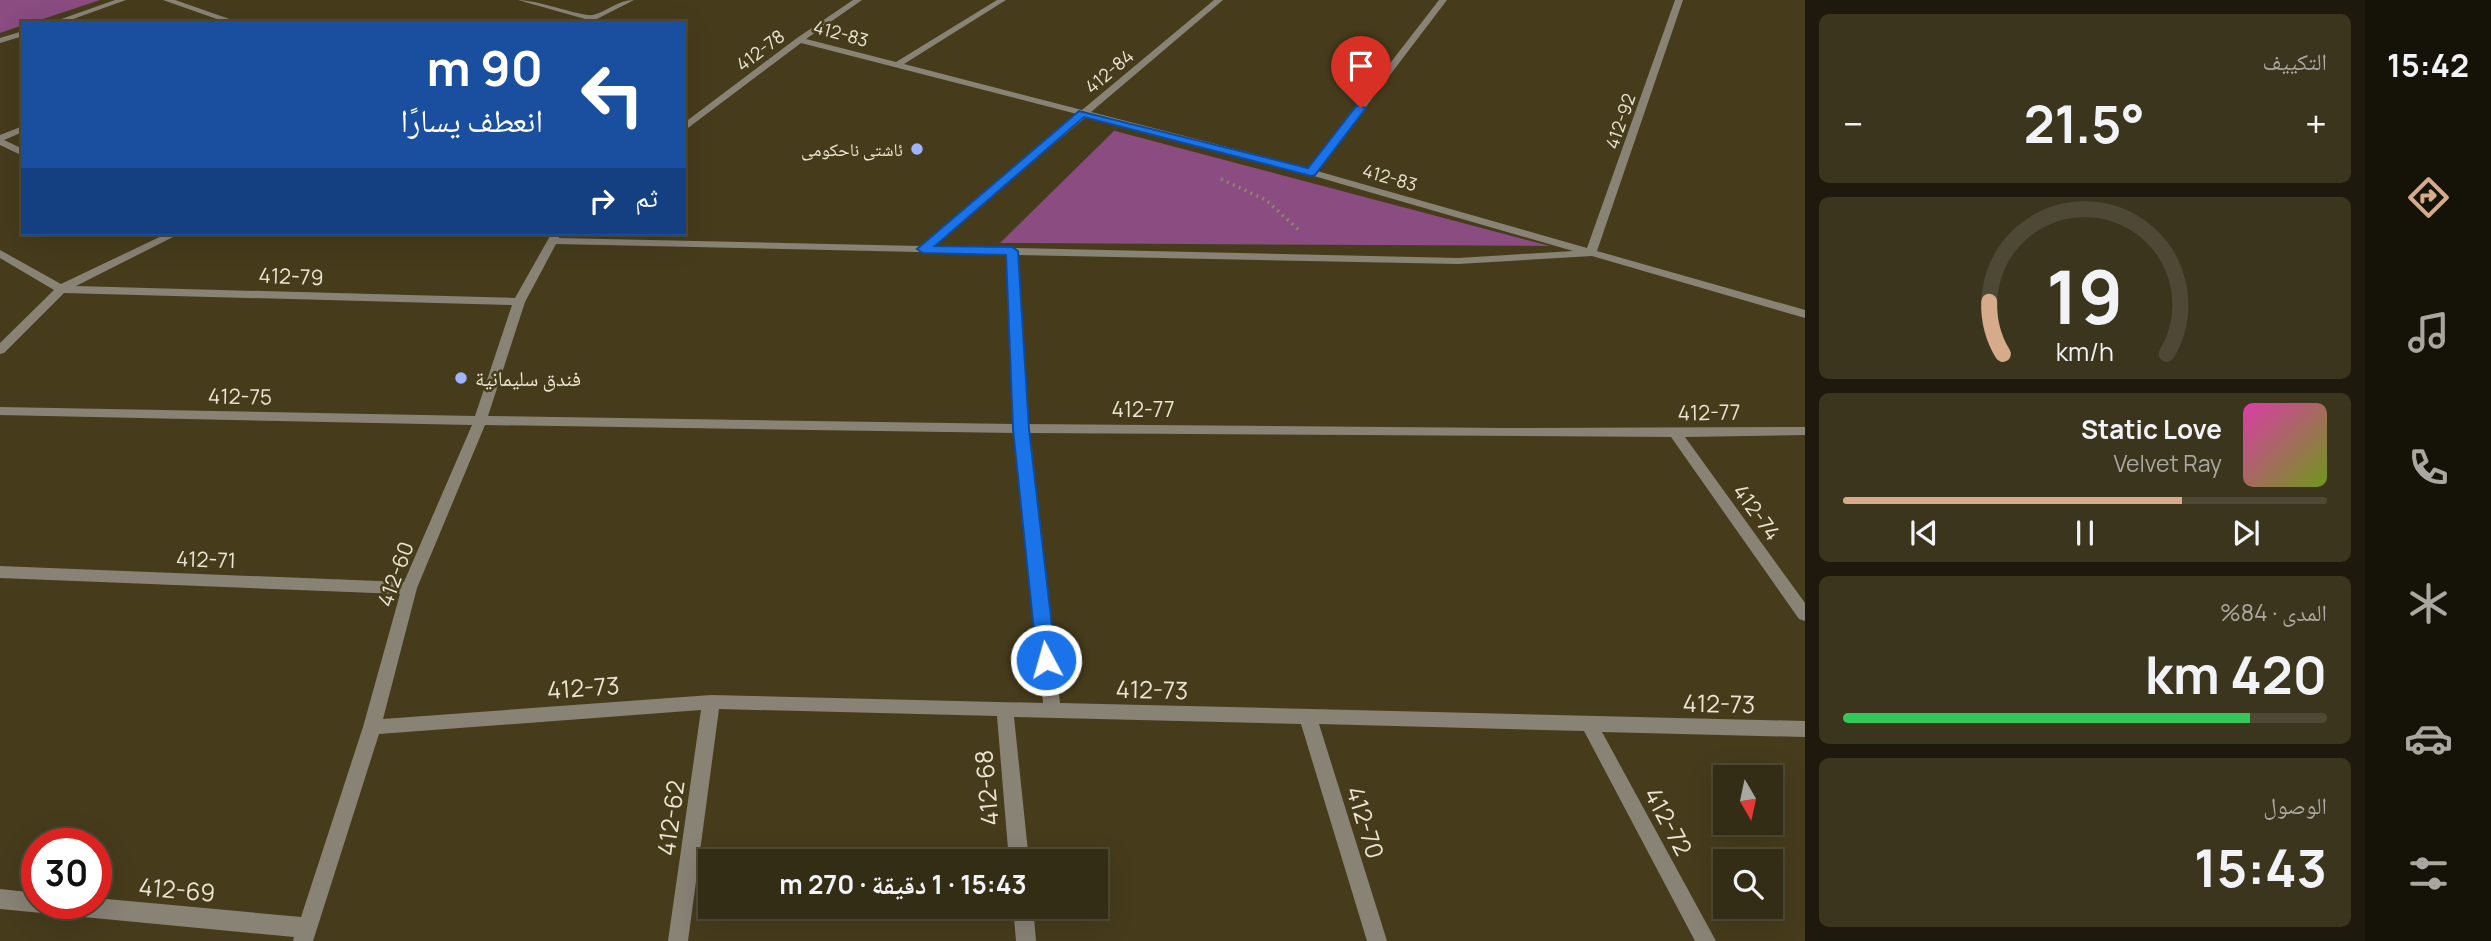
<!DOCTYPE html>
<html lang="ar">
<head>
<meta charset="utf-8">
<style>
  body { margin:0; font-family:Manrope,"Noto Naskh Arabic",sans-serif; background:#3c351e; color:#f1f3f6; direction:rtl; height:100vh; display:flex; flex-direction:column; font-size:26px; white-space:nowrap }
  * { box-sizing:border-box; margin:0 }
  p { font-size:23px; color:#a9a8a0 }
  .icon { flex:none; width:38px; height:38px; fill:none; stroke:currentColor; stroke-width:2; stroke-linecap:round; stroke-linejoin:round }
  .map { position:relative; flex:1; overflow:hidden; direction:ltr }
  .panel { display:flex; flex-direction:column; gap:14px; padding:14px; background:#1d190c; width:560px }
  .panel>* { flex:none }
  .guide { position:absolute; left:21px; top:21px; width:665px; height:214px; border-radius:0px; box-shadow:0 7px 28px #0002,0 0 0 2px #4e4934; direction:rtl; background:#1a4fa0; color:#fff; overflow:hidden }
  .needle { width:46px; rotate:171deg }
  .buttons { position:absolute; left:1713px; top:765px; display:grid; gap:14px }
  .buttons a { display:grid; place-items:center; width:70px; height:70px; border-radius:0px; background:#342d15; box-shadow:0 7px 28px #0002,0 0 0 2px #4e4934; font-size:35px }
  .speed { position:absolute; left:21px; top:828px; display:flex; gap:14px; font-size:35px; font-weight:700; text-align:center }
  .speed>* { display:grid; place-content:center; width:91px; height:91px; border-radius:50%; background:#342d15; box-shadow:0 7px 28px #0002,0 0 0 2px #4e4934; line-height:1 }
  .speed .limit { border:10px solid #d22; background:#fff; color:#111 }
  .pin { position:absolute; display:grid; place-items:center; width:60px; height:60px; color:#fff; margin:-72px -30px; border-radius:50% 50% 50% 0; rotate:-45deg; box-shadow:0 0 7px #0007 }
  .pin .icon { rotate:45deg }
  .me { position:absolute; width:77px; margin:-38px; rotate:354deg; stroke-linejoin:round; filter:drop-shadow(0 0 5px #0008) }
  .turn { display:flex; align-items:center; gap:24px; height:147px; padding:0 28px; font-size:32px }
  .turn .icon { width:91px; height:91px; stroke-width:2.5 }
  .turn b { display:block; font-size:49px; line-height:60px }
  .then { display:flex; align-items:center; height:66px; padding:0 28px; background:#0003; gap:14px; font-size:26px }
  .big { font-size:52px; font-weight:700; line-height:1.1 }
  .panel .widget { flex:1; display:flex; flex-direction:column; justify-content:center; gap:10px; min-width:0; padding:0 24px; border-radius:10px; background:#3c351e }
  .panel .dial { align-items:center; gap:0 }
  .dial svg { height:182px; overflow:visible; fill:none; stroke:#4e4934; stroke-width:7; stroke-linecap:round; text-anchor:middle }
  .dial text { fill:#f1f3f6; stroke:none }
  .song { display:flex; align-items:center; gap:21px }
  .cover { width:84px; height:84px; border-radius:10px; background:linear-gradient(135deg,hsl(320 70% 55%),hsl(80 70% 35%)) }
  .played { height:7px; border-radius:4px; background:linear-gradient(90deg,#d6ab8b 70%,#4e4934 70%) }
  .keys { display:flex; justify-content:space-around; direction:ltr }
  .heat { display:flex; justify-content:space-between; align-items:center; font-size:38px; direction:ltr }
  .charge { height:10px; border-radius:5px; background:linear-gradient(90deg,#34c759 84%,#4e4934 0) }
  .trip { position:absolute; left:698px; top:849px; width:410px; height:70px; border-radius:0px; background:#342d15; box-shadow:0 7px 28px #0002,0 0 0 2px #4e4934; font-weight:700; line-height:70px; text-align:center; direction:rtl }
  main { display:flex; flex:1; min-height:0 }
  .tab-bar { display:flex; flex-direction:column; width:126px; justify-content:space-around; align-items:center; background:#151208; color:#a9a8a0 }
  .tab-bar .icon { width:49px; height:49px }
  .tab-bar .selected { color:#d6ab8b }
  .tab-bar b { font-size:32px; color:#f1f3f6 }
  .map>svg:first-child { display:block }
</style>
</head>
<body>
<main>
<nav class="tab-bar">
<b>15:42</b>
<svg class="icon selected" aria-label="directions" viewBox="0 0 24 24"><path d="M12 3l9 9-9 9-9-9zM9 14v-3h6M13 9l2 2-2 2"/></svg>
<svg class="icon" aria-label="music" viewBox="0 0 24 24"><path d="M9 18V5l10-2v13"/><circle cx="6" cy="18" r="3"/><circle cx="16" cy="16" r="3"/></svg>
<svg class="icon" aria-label="phone" viewBox="0 0 24 24"><path d="M5 4h4l2 5-3 2q2 4 5 5l2-3 5 2v4C11 20 4 13 5 4z"/></svg>
<svg class="icon" aria-label="climate" viewBox="0 0 24 24"><path d="M12 3v18M4 7l16 10M4 17L20 7"/></svg>
<svg class="icon" aria-label="car" viewBox="0 0 24 24"><path d="M5 17H2v-5l4-1 3-4h7l3 4 3 1v5h-3M9 17h6M6 11h13"/><circle cx="7" cy="17" r="2"/><circle cx="17" cy="17" r="2"/></svg>
<svg class="icon" aria-label="filters" viewBox="0 0 24 24"><path d="M4 7h16M4 17h16"/><circle cx="9" cy="7" r="2"/><circle cx="15" cy="17" r="2"/></svg>
</nav>
<section class="panel">
<div class="widget"><p>التكييف</p>
<div class="heat"><a>−</a><b class="big">21.5°</b><a>+</a></div>
</div>
<div class="widget dial"><svg viewBox="0 0 100 80">
<path d="M14 69A42 42 0 1 1 86 69"/>
<path d="M14 69A42 42 0 0 1 8 46" stroke="#d6ab8b"/>
<text x="50" y="56" font-size="32" font-weight="700">19</text>
<text x="50" y="72" font-size="11">km/h</text>
</svg></div>
<div class="widget">
<div class="song"><i class="cover"></i><div><b>Static Love</b><p>Velvet Ray</p></div></div>
<div class="played"></div>
<div class="keys"><svg class="icon" aria-label="previous" viewBox="0 0 24 24"><path d="M18 5L8 12l10 7zM5 5v14"/></svg><svg class="icon" aria-label="pause" viewBox="0 0 24 24"><path d="M8 5v14M16 5v14"/></svg><svg class="icon" aria-label="next" viewBox="0 0 24 24"><path d="M6 5l10 7-10 7zM19 5v14"/></svg></div>
</div>
<div class="widget"><p>المدى · 84%</p><b class="big">420 km</b><div class="charge"></div></div>
<div class="widget"><p>الوصول</p><b class="big">15:43</b></div>
</section>
<div class="map">
<svg width="1805" height="941" viewBox="0 0 1805 941">
  <rect width="100%" height="100%" fill="#463c1c"/>
  <g fill="#8a4c81">
    <polygon points="0,0 100,0 31,23 23,23 23,25 0,33"/>
    <polygon points="1115,130 1115,131 1550,246 1000,243"/>
  </g>
  <g fill="none" stroke-linecap="round" stroke-linejoin="round">
    <polyline stroke="#8e866c" stroke-width="3.5" stroke-dasharray="2 4.5" stroke-linecap="butt" points="1221,179 1266,200 1300,231"/>
    <g fill="#888375" fill-rule="evenodd">
      <polygon points="115,0 126,0 62,23 50,23"/>
      <polygon points="163,0 175,0 241,23 228,23"/>
      <path d="M 518,0 C 538,0 582,17 593,15 C 608,11 618,0 634,0 L 589,23 L 581,23 L 585,19 Z"/>
      <path d="M 853,0 L 862,0 L 806,39 L 896,62 L 997,0 L 1006,0 L 904,64 L 1082,110 L 1214,0 L 1223,0 L 1091,112 L 1309,168 L 1439,0 L 1447,0 L 1317,171 L 1587,248 L 1675,0 L 1683,0 L 1597,251 L 1805,310 L 1805,318 L 1592,256 L 1458,264 L 1018,255 L 1027,424 L 1506,428 L 1805,427 L 1805,435 L 1685,437 L 1805,603 L 1805,621 L 1799,619 L 1671,437 L 1028,433 L 1060,703 L 1805,721 L 1805,737 L 1602,732 L 1716,941 L 1695,941 L 1584,731 L 1319,724 L 1387,941 L 1367,941 L 1301,724 L 1014,717 L 1029,861 L 1009,861 L 997,716 L 719,709 L 688,941 L 668,941 L 701,710 L 379,734 L 313,941 L 293,941 L 294,937 L 0,909 L 0,889 L 37,893 L 37,903 L 96,903 L 96,898 L 301,917 L 363,727 L 400,594 L 0,578 L 0,566 L 404,582 L 472,425 L 0,415 L 0,407 L 475,416 L 512,305 L 64,293 L 4,353 L 0,354 L 0,343 L 54,290 L 0,258 L 0,250 L 61,284 L 168,233 L 181,233 L 76,286 L 515,298 L 550,236 L 555,233 L 559,234 L 559,238 L 920,246 L 1077,114 L 801,43 L 684,131 L 684,123 L 797,38 ZM 1086,117 L 1307,174 L 1573,251 L 1458,258 L 933,246 ZM 556,244 L 1007,254 L 1014,424 L 488,416 L 525,302 ZM 485,425 L 1015,433 L 1043,703 L 711,695 L 383,719 L 417,588 Z"/>
      <polygon points="23,31 23,36 0,43 0,38"/>
      <polygon points="23,126 23,132 4,140 23,149 23,156 0,145 0,135"/>
      <polygon points="1013,906 1033,906 1036,941 1016,941"/>
    </g>
  </g>
  <polygon fill="#1a73e8" stroke="#114b97" stroke-width="2" points="1357,105 1366,108 1315,175 1311,176 1084,117 935,246 1012,247 1018,251 1029,429 1056,660 1053,665 1046,668 1039,665 1037,660 1013,429 1006,255 923,253 917,249 1079,111 1308,168"/>
  <g fill="#a0b3fd" stroke="#463c1c" stroke-width="2.5">
    <circle cx="917" cy="149" r="7"/>
    <circle cx="461" cy="378" r="7"/>
  </g>
  <g text-anchor="middle" dominant-baseline="central" stroke-width="5" stroke-linejoin="round" paint-order="stroke">
    <g font-size="18" fill="#eae4d2" stroke="#463c1c">
      <text transform="translate(841 33) rotate(15)">412-83</text>
      <text transform="translate(760 50) rotate(-37)">412-78</text>
      <text transform="translate(1109 71) rotate(-40)">412-84</text>
      <text transform="translate(1620 121) rotate(-71)">412-92</text>
      <text transform="translate(1390 177) rotate(16)">412-83</text>
    </g>
    <g font-size="18" fill="#eae4d2" stroke="#463c1c" text-anchor="end">
      <text x="903" y="149">ئاشتی ناحکومی</text>
    </g>
    <g font-size="21" fill="#eae4d2" stroke="#463c1c">
      <text transform="translate(291 276) rotate(2)">412-79</text>
      <text transform="translate(240 396) rotate(1)">412-75</text>
      <text x="1143" y="409">412-77</text>
      <text transform="translate(1709 412) rotate(-1)">412-77</text>
      <text transform="translate(1757 512) rotate(54)">412-74</text>
      <text transform="translate(206 559) rotate(2)">412-71</text>
      <text transform="translate(395 574) rotate(-70)">412-60</text>
    </g>
    <g font-size="21" fill="#eae4d2" stroke="#463c1c" text-anchor="start">
      <text x="475" y="378">فندق سليمانية</text>
    </g>
    <g font-size="24" fill="#eae4d2" stroke="#463c1c">
      <text transform="translate(583 687) rotate(-4)">412-73</text>
      <text transform="translate(1152 689) rotate(1)">412-73</text>
      <text transform="translate(1719 703) rotate(1)">412-73</text>
      <text transform="translate(986 788) rotate(-95)">412-68</text>
      <text transform="translate(670 818) rotate(-82)">412-62</text>
      <text transform="translate(1669 821) rotate(62)">412-72</text>
      <text transform="translate(1366 822) rotate(73)">412-70</text>
      <text transform="translate(177 889) rotate(5)">412-69</text>
    </g>
  </g>
</svg>
<div class="buttons">
<a><svg class="needle" viewBox="-14 -14 28 28"><path d="M0-13l5 13h-10z" fill="#e53935"/><path d="M0 13l5-13h-10z" fill="#a9a8a0"/></svg></a>
<a><svg class="icon" aria-label="search" viewBox="0 0 24 24"><circle cx="10" cy="10" r="6"/><path d="M15 15l6 6"/></svg></a>
</div>
<div class="speed"><div class="limit">30</div></div>
<div class="pin" style="left:1361px;top:108px;background:#d93025"><svg class="icon" aria-label="arrive" viewBox="0 0 24 24"><path d="M6 21V4h12l-3 4 3 4H6"/></svg></div>
<svg class="me" style="left:1046px;top:660px" viewBox="-20 -20 40 40"><circle r="17" fill="#1a73e8" stroke="#fff" stroke-width="3"/><path d="M0-11L8 9 0 5-8 9z" fill="#fff"/></svg>
<div class="trip">15:43 · 1 دقيقة · 270 m</div>
<div class="guide">
<div class="turn"><svg class="icon" aria-label="left" viewBox="0 0 24 24"><path d="M17 20v-9H6M10 6l-5 5 5 5"/></svg><div><b>90 m</b>انعطف يسارًا</div></div>
<div class="then">ثم<svg class="icon" aria-label="right" viewBox="0 0 24 24"><path d="M7 20v-9h11M14 6l5 5-5 5"/></svg></div>
</div>
</div>
</main>
</body>
</html>
